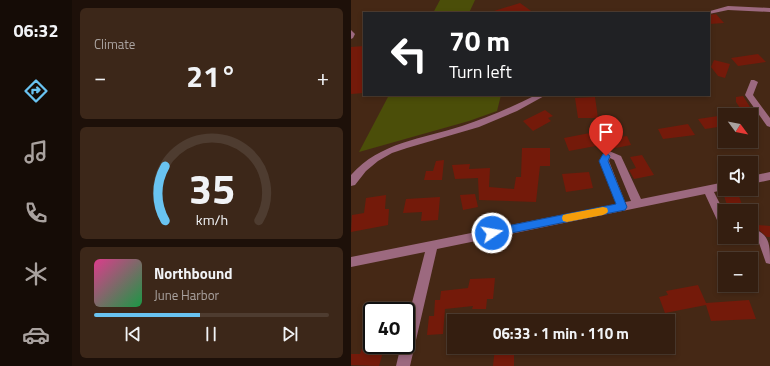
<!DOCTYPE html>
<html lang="en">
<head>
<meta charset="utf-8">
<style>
  body { margin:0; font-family:"Titillium Web",sans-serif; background:#3c2719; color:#f1f3f6; height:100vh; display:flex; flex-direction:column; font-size:15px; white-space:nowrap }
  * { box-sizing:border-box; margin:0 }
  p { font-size:13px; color:#a9a29f }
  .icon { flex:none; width:22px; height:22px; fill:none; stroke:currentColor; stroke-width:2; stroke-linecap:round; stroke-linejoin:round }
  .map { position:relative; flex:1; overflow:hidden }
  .sheet { display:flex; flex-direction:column; gap:8px; padding:8px; background:#1d1009; width:279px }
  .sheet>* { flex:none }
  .guide { position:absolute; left:12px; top:12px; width:347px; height:84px; border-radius:0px; box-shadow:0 2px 6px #0003,0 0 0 1px #4e3c30; background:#202124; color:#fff; overflow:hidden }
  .needle { width:26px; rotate:122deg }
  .fabs { position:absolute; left:367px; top:108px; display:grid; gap:8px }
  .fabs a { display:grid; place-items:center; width:40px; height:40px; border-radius:0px; background:#341e10; box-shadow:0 2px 6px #0003,0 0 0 1px #4e3c30; font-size:20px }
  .speed { position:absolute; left:12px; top:302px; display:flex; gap:8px; font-size:20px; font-weight:700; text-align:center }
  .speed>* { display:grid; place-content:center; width:52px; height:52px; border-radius:50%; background:#341e10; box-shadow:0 2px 6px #0003,0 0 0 1px #4e3c30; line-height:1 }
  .speed .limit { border:2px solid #111; border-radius:6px; background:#fff; color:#111 }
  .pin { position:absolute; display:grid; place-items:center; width:34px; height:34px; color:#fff; margin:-41px -17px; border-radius:50% 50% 50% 0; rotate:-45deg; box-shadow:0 0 4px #0007 }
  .pin .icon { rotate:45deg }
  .me { position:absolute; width:44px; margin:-22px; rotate:78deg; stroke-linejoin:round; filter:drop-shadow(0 0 3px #0008) }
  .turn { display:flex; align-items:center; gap:14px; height:84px; padding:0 20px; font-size:18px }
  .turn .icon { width:52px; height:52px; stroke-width:2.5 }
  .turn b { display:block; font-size:28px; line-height:34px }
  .big { font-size:30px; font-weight:700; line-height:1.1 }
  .sheet .widget { flex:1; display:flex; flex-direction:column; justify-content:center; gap:6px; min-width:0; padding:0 14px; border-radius:6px; background:#3c2719 }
  .sheet .dial { align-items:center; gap:0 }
  .dial svg { height:104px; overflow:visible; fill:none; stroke:#4e3c30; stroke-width:7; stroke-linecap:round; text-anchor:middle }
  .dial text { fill:#f1f3f6; stroke:none }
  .song { display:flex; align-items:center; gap:12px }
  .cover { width:48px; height:48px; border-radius:6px; background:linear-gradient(135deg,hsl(330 70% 55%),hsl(140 70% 35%)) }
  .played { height:4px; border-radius:2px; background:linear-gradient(90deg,#69c3f1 45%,#4e3c30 45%) }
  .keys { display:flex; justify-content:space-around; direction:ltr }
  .heat { display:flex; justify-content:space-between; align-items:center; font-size:22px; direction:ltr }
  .trip { position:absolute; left:96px; top:314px; width:228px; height:40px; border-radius:0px; background:#341e10; box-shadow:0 2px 6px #0003,0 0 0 1px #4e3c30; font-weight:700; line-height:40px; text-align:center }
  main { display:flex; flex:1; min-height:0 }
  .tabs { display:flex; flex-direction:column; width:72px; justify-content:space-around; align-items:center; background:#150c06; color:#a9a29f }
  .tabs .icon { width:28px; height:28px }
  .tabs .on { color:#69c3f1 }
  .tabs b { font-size:18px; color:#f1f3f6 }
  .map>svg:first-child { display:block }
</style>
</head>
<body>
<main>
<nav class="tabs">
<b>06:32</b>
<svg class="icon on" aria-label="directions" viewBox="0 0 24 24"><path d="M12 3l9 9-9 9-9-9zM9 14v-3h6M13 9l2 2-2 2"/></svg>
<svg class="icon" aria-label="music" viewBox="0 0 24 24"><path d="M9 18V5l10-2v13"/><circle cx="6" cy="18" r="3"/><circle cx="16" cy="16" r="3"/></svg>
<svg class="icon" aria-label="phone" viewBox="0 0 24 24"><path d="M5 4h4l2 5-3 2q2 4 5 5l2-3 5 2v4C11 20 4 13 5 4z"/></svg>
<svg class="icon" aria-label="climate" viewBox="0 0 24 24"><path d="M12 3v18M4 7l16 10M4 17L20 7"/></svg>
<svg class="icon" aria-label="car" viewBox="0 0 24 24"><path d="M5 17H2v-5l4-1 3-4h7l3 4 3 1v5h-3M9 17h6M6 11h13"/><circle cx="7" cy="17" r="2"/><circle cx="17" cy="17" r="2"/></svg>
</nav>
<section class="sheet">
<div class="widget"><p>Climate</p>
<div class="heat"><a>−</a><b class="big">21°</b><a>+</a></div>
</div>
<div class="widget dial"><svg viewBox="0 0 100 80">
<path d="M14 69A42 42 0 1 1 86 69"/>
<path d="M14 69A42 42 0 0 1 14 27" stroke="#69c3f1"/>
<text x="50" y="56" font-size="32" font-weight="700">35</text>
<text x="50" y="72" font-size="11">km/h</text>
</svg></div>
<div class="widget">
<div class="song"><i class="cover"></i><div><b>Northbound</b><p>June Harbor</p></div></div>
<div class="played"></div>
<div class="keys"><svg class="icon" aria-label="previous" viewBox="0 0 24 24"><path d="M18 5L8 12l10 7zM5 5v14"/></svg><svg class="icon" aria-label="pause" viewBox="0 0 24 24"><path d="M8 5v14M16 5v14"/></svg><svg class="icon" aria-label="next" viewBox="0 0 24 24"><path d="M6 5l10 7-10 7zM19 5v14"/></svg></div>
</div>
</section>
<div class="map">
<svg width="419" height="366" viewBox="0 0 419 366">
  <rect width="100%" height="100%" fill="#452815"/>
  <g fill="#4b4e09">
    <polygon points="89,0 124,0 118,13 82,13"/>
    <polygon points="38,95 150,95 146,111 118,121 8,152"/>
  </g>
  <g fill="#741a0a">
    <polygon points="169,3 183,13 144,13 143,11"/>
    <polygon points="365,14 373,23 358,24 358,15"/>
    <polygon points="13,46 13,93 0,94 0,47"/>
    <polygon points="407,54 415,62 387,66 380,58"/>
    <polygon points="363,60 379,64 374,78 367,76 360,67"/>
    <polygon points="392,96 399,107 389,108 385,102 385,97"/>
    <polygon points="244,97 247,118 227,118 224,98"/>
    <polygon points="194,110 202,116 197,118 200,121 182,131 172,121"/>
    <polygon points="374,115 374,126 354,129 347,119"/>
    <polygon points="337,124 344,135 312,139 307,129"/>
    <polygon points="244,132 250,145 218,151 213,138"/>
    <polygon points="276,136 280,145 259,149 255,139"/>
    <polygon points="171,148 199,148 199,166 189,166 185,202 128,200 127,178 104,179 101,165 119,164 118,169 139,168 138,187 163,189 165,177 170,177"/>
    <polygon points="291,155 303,175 283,179 278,170 285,168 279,157"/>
    <polygon points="93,160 91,180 73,180 75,171 82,171 85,161"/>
    <polygon points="238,172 242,188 215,192 211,174"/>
    <polygon points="124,194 127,207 112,210 109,195"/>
    <polygon points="35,195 34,209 38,209 37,225 0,232 1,215 13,213 15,198"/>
    <polygon points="373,196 388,196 393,211 378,211"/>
    <polygon points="89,197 87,220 70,221 71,212 52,213 55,199"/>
    <polygon points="407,225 419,226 419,237 416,237 408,230"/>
    <polygon points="144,278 142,299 136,299 135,309 121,309 122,306 94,309 92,334 76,335 78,316 83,316 84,300 89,300 90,291 117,288 119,279"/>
    <polygon points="347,285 355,303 398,300 405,319 360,321 355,305 314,313 308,297 317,295 315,291"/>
    <polygon points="12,345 34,345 28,366 0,365 0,354 9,354"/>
    <polygon points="144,347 163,347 163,366 142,366"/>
  </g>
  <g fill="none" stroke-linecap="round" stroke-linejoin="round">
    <g fill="#9c697f" fill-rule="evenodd">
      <polygon points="377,6 419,8 419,12 377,10 358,14 358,13 352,13"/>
      <polygon points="0,30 4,34 2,38 0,39"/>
      <polygon points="400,80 403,80 407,82 402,95 419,118 419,127 416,126 394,95"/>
      <path d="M 185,95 L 195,95 L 166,111 L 128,127 L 56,148 L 41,153 L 27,161 L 15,171 L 4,185 L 0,186 L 0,175 C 29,142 71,139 111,126 C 136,118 161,107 185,95 Z"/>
      <path d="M 258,151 L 270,156 L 290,199 L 374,182 L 374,189 L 377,189 L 363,192 L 374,214 L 374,225 L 366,220 L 354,194 L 86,249 L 59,366 L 45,366 L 50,345 L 55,345 L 55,326 L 74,252 L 0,267 L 0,257 L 265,204 L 248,161 L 252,154 ZM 259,158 L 263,160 L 280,201 L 274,202 L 258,161 Z"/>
      <polygon points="419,172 419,180 400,184 400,176"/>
      <path d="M 400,227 C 419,235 419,243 419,264 L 415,263 L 408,243 L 399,237 Z"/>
    </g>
  </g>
  <polygon fill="#1a73e8" stroke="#114b97" points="255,153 259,156 257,161 276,207 274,210 141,237 138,236 136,233 138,230 141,229 265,204 248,161 252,154"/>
  <polygon fill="#f59e0b" points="252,207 256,208 257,211 256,213 252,215 216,222 212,221 211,218 212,215 216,214"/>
</svg>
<div class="fabs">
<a><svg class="needle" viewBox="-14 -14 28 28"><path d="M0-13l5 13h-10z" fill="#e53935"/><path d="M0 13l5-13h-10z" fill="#a9a29f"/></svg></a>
<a><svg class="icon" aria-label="sound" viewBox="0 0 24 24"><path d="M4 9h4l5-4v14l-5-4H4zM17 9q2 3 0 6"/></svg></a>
<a>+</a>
<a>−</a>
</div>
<div class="speed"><div class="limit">40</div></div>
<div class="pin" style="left:255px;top:156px;background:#d93025"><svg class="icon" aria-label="arrive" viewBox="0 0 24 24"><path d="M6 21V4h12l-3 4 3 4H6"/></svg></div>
<svg class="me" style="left:141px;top:233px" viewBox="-20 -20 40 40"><circle r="17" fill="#1a73e8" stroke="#fff" stroke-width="3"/><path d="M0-11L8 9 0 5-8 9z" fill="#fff"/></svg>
<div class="trip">06:33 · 1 min · 110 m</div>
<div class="guide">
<div class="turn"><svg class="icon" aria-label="left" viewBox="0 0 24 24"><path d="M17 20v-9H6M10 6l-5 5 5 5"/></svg><div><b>70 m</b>Turn left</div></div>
</div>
</div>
</main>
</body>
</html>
